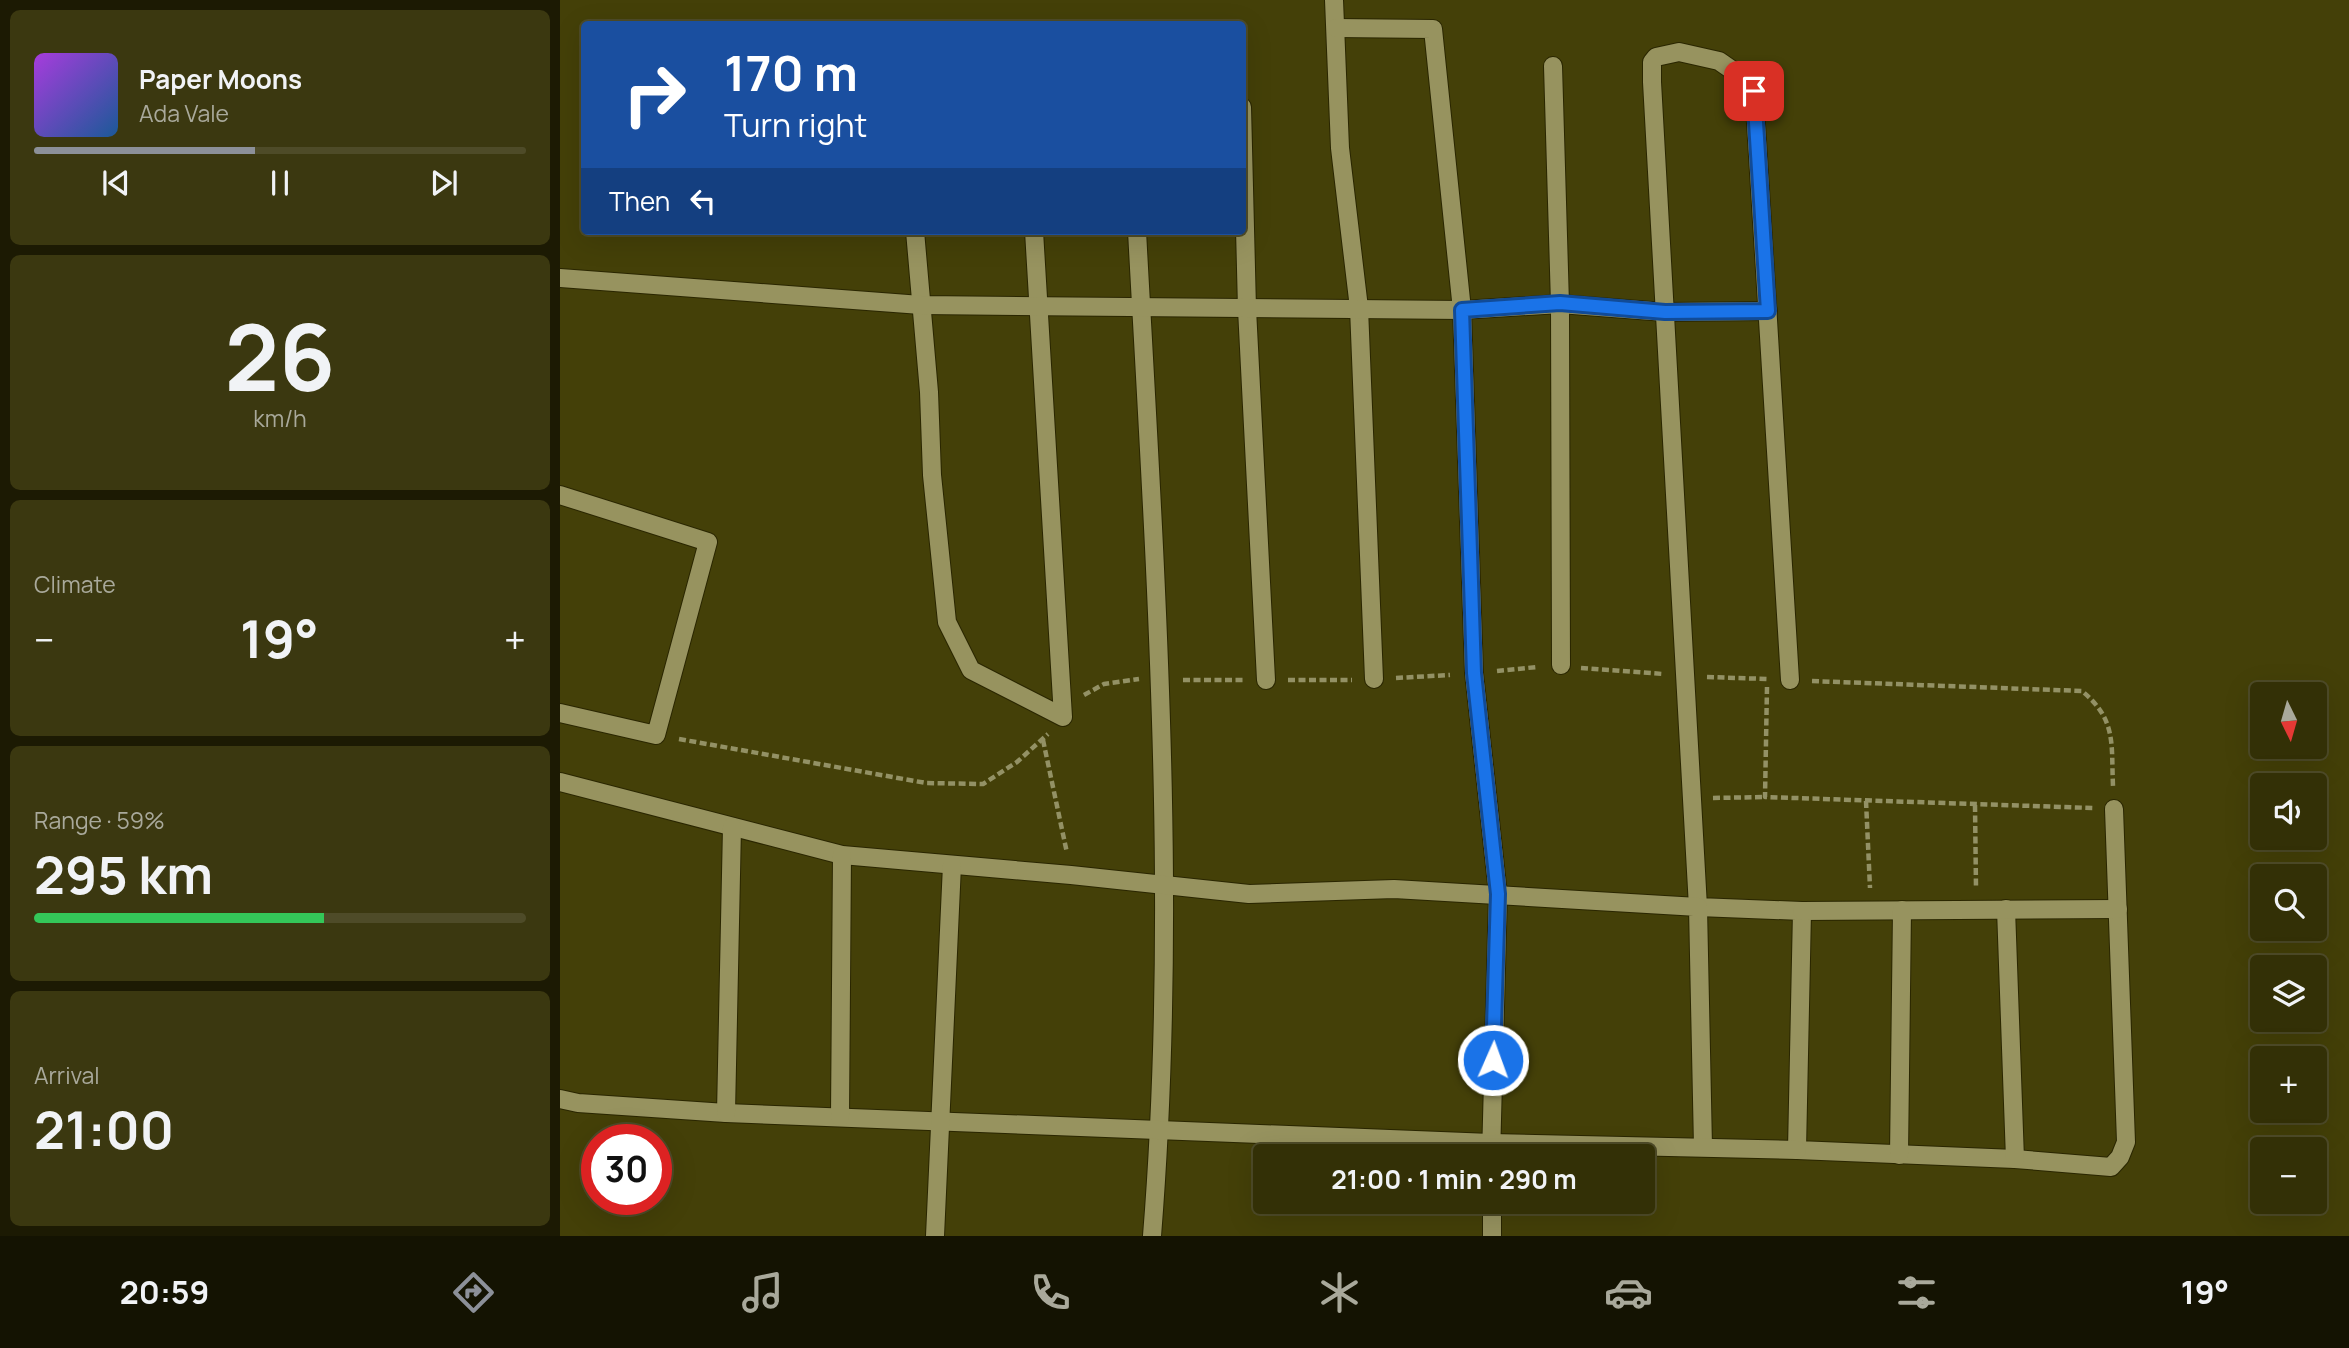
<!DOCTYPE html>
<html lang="en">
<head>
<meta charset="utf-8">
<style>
  body { margin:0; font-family:Manrope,sans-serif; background:#3b3810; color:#f1f3f6; height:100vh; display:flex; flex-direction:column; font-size:26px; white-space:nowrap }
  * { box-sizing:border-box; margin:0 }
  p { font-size:23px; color:#a9a99b }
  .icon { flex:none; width:38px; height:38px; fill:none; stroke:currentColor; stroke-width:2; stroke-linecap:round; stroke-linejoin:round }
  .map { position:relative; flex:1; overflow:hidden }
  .sheet { display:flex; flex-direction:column; gap:10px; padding:10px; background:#1c1a03; width:560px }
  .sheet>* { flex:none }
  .hud { position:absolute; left:21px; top:21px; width:665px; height:214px; border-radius:7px; box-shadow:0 7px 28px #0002,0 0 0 2px #4e4b28; background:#1a4fa0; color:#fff; overflow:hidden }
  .needle { width:46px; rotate:175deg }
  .controls { position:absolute; left:1690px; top:682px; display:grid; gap:14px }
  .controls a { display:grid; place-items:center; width:77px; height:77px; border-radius:7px; background:#333006; box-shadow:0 7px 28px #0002,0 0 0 2px #4e4b28; font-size:35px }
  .speed { position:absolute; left:21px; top:1124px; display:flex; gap:14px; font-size:35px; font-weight:700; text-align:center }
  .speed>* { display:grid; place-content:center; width:91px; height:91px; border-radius:50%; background:#333006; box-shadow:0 7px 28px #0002,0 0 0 2px #4e4b28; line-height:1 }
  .speed .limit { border:10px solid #d22; background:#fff; color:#111 }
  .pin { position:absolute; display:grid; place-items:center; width:60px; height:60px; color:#fff; margin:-30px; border-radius:14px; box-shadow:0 4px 10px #0006 }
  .me { position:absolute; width:77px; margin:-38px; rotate:2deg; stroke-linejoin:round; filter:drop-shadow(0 0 5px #0008) }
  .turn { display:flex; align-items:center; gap:24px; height:147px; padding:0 28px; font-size:32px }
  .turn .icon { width:91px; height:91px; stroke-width:2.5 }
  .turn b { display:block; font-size:49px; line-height:60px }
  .then { display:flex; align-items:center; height:66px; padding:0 28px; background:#0003; gap:14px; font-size:26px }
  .big { font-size:52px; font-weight:700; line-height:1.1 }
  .sheet .tile { flex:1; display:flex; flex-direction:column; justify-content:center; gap:10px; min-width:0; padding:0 24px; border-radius:10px; background:#3b3810 }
  .sheet .dial { align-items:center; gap:0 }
  .dial b { font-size:91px; line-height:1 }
  .song { display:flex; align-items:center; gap:21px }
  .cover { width:84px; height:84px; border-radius:10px; background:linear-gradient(135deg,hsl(280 70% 55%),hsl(210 70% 35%)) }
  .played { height:7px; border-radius:4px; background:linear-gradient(90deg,#8c9099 45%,#4e4b28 45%) }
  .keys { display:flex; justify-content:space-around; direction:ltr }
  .heat { display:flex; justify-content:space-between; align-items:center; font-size:38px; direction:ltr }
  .charge { height:10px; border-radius:5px; background:linear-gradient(90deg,#34c759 59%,#4e4b28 0) }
  .trip { position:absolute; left:693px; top:1144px; width:402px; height:70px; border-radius:7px; background:#333006; box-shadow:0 7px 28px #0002,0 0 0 2px #4e4b28; font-weight:700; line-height:70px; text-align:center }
  .dock { display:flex; height:112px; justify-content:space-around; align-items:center; background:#141302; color:#a9a99b }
  .dock .icon { width:49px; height:49px }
  .dock .on { color:#8c9099 }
  .dock b { font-size:32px; color:#f1f3f6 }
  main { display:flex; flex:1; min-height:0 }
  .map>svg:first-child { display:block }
</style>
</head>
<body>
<main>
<section class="sheet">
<div class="tile">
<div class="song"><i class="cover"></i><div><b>Paper Moons</b><p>Ada Vale</p></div></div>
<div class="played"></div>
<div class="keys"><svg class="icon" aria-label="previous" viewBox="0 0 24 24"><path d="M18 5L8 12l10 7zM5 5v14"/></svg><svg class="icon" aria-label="pause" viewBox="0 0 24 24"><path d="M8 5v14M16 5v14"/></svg><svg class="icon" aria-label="next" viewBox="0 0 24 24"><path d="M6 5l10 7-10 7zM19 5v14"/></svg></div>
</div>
<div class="tile dial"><b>26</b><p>km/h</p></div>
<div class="tile"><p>Climate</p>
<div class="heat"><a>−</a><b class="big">19°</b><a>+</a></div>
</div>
<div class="tile"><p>Range · 59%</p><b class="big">295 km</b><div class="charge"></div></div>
<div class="tile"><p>Arrival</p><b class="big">21:00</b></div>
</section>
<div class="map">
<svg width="1789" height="1236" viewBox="0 0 1789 1236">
  <rect width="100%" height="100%" fill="#444008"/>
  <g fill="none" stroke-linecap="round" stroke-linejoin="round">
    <defs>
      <g id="minor">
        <polyline points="774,0 780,148 799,308 814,679"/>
        <polyline points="776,28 873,29 902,310 914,673 938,894 931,1157"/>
        <polyline points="993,66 1000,304 1001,665"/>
        <polyline points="682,107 687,309 706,680"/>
        <polyline points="355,231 369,392 372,475 387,622 411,670 503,717 474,231"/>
        <path d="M 577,231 C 595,566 619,901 592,1236"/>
        <polyline points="0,278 361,305 902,310 1000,304 1105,312 1208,311"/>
        <polyline points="0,495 148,542 96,735 0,713"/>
        <polyline points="1230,680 1194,91 1185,79 1159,61 1119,52 1096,57 1092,62 1092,82 1138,907 1242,911 1237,1150 1455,1159 1551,1167 1560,1157 1566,1142 1554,809"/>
        <polyline points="0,782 282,855 511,875 689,894 834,889 1138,907 1143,1147"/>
        <polyline points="1446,909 1455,1159"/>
        <polyline points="1242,911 1558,909"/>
        <polyline points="0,1099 18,1103 166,1113 931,1143 1237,1150"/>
        <polyline points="166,1113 172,827"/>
        <polyline points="280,1117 282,855"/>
        <polyline points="1339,1155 1342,910"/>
        <polyline points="932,1202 932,1236"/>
        <polyline points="375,1236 392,865"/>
      </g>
    </defs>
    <use href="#minor" stroke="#2a2600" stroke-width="20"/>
    <g stroke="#939165" stroke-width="4.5" stroke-dasharray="7 3.5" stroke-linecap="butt">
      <polyline points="1021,668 1103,674"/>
      <polyline points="937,671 977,667"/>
      <polyline points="1147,677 1208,679"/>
      <polyline points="836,678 890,675"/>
      <polyline points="623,680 684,680"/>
      <polyline points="728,680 792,680"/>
      <path d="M 1252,681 L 1522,691 C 1557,720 1551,744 1553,786"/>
      <polyline points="1207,687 1205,797 1533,808"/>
      <polyline points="524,695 544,684 579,679"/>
      <polyline points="119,739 366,783 423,784 457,762 488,734"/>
      <polyline points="483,740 507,853"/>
      <polyline points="1153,798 1205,797"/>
      <polyline points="1306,801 1310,888"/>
      <polyline points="1415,805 1416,888"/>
    </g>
    <use href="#minor" stroke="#97935f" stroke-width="18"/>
  </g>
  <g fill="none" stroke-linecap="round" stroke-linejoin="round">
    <defs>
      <polyline id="route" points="933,1060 938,894 914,673 902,310 1000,303 1105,312 1208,311 1194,91"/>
    </defs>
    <use href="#route" stroke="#114b97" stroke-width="18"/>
    <use href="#route" stroke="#1a73e8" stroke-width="12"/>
  </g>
</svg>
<div class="controls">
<a><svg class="needle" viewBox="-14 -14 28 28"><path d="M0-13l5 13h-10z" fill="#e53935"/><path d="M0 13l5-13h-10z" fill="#a9a99b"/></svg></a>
<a><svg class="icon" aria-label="sound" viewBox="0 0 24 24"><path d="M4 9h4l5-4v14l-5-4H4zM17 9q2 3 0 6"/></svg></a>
<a><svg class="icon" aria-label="search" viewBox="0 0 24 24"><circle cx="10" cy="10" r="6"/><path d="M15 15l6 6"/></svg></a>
<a><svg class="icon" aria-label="layers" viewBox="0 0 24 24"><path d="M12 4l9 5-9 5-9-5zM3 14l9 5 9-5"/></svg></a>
<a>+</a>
<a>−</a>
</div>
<div class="speed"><div class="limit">30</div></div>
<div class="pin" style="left:1194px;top:91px;background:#d93025"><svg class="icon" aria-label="arrive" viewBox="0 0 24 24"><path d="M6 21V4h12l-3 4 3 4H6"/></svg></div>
<svg class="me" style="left:933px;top:1060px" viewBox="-20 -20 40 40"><circle r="17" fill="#1a73e8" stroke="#fff" stroke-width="3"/><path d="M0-11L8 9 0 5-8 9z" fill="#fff"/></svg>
<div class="trip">21:00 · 1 min · 290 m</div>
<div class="hud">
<div class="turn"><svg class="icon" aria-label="right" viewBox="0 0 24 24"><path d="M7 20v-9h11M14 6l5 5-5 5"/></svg><div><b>170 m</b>Turn right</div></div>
<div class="then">Then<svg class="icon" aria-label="left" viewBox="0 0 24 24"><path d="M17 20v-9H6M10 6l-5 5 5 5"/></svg></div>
</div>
</div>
</main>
<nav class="dock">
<b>20:59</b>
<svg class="icon on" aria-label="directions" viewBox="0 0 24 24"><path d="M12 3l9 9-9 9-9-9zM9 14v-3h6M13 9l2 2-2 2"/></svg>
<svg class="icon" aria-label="music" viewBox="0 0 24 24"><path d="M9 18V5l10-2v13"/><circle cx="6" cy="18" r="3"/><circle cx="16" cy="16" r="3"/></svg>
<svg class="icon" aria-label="phone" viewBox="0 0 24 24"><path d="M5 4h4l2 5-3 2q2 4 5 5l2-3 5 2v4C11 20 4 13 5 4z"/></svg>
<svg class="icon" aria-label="climate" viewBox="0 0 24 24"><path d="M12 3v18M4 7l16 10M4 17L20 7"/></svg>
<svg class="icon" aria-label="car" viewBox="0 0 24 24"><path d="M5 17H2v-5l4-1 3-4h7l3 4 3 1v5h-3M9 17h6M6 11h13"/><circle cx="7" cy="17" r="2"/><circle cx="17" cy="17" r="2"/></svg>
<svg class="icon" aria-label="filters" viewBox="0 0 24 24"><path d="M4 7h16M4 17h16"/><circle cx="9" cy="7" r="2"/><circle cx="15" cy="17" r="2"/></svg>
<b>19°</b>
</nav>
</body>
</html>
